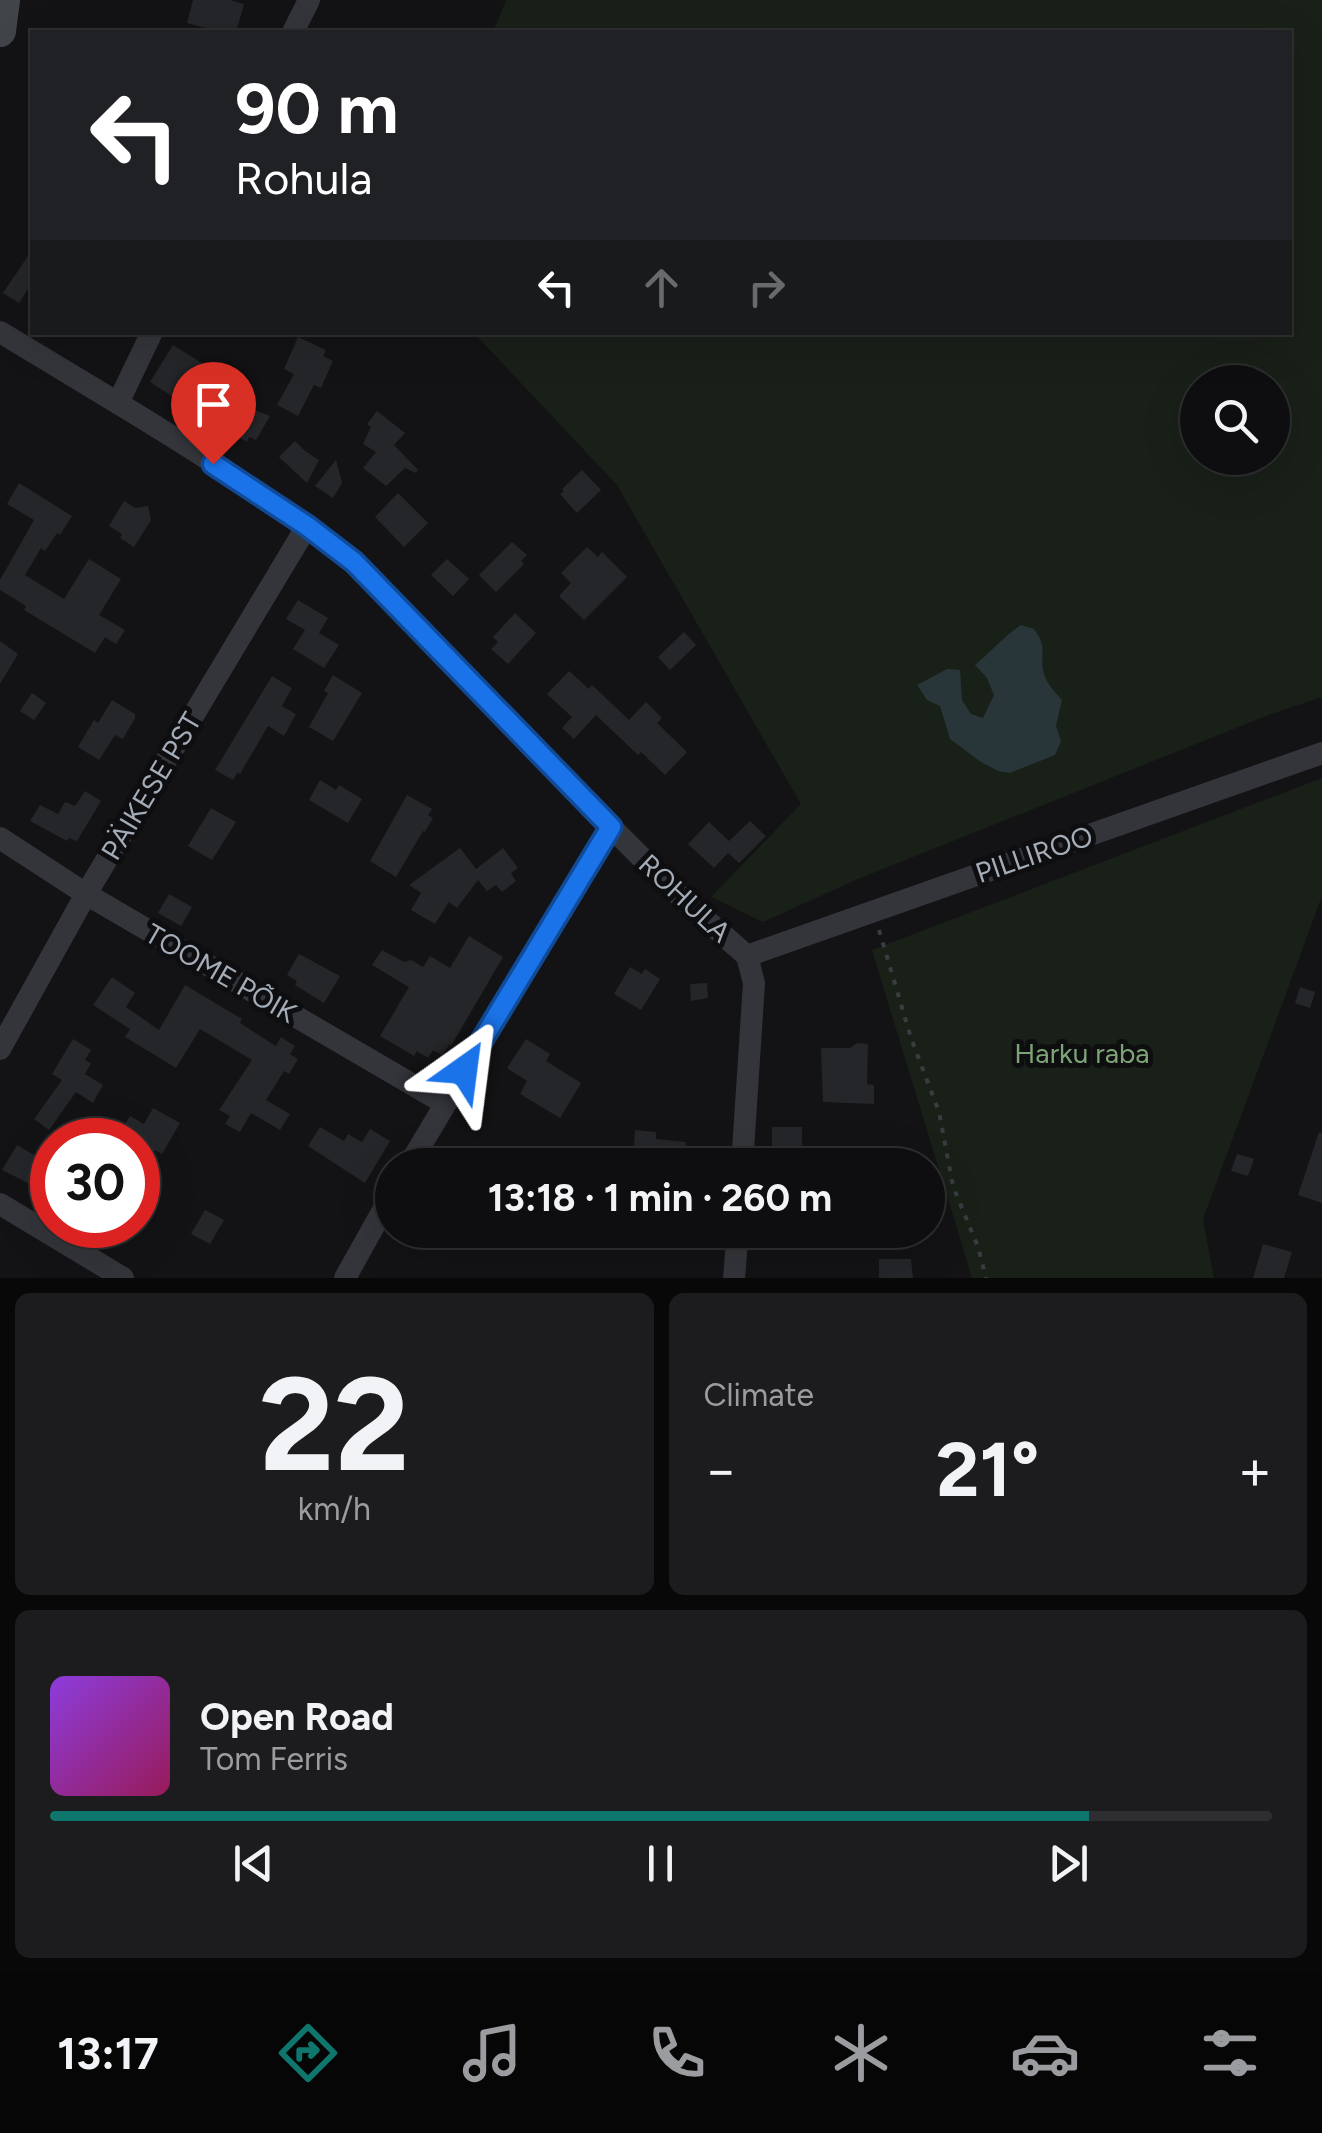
<!DOCTYPE html>
<html lang="en">
<head>
<meta charset="utf-8">
<style>
  body { margin:0; font-family:Figtree,sans-serif; background:#1c1c1e; color:#f1f3f6; height:100vh; display:flex; flex-direction:column; font-size:38px; white-space:nowrap }
  * { box-sizing:border-box; margin:0 }
  p { font-size:32px; color:#9b9c9f }
  .icon { flex:none; width:55px; height:55px; fill:none; stroke:currentColor; stroke-width:2; stroke-linecap:round; stroke-linejoin:round }
  .map { position:relative; height:1278px; overflow:hidden }
  .side { display:flex; flex-direction:column; gap:15px; padding:15px; background:#080809; flex:1 }
  .side>* { flex:none }
  .guide { position:absolute; left:30px; top:30px; width:1262px; height:305px; border-radius:0px; box-shadow:0 10px 40px #0002,0 0 0 2px #2e2e30; background:#202124; color:#fff; overflow:hidden }
  .tools { position:absolute; left:1180px; top:365px; display:grid; gap:20px }
  .tools a { display:grid; place-items:center; width:110px; height:110px; border-radius:50%; background:#0e0e10; box-shadow:0 10px 40px #0002,0 0 0 2px #2e2e30; font-size:50px }
  .speed { position:absolute; left:30px; top:1118px; display:flex; gap:20px; font-size:50px; font-weight:700; text-align:center }
  .speed>* { display:grid; place-content:center; width:130px; height:130px; border-radius:50%; background:#0e0e10; box-shadow:0 10px 40px #0002,0 0 0 2px #2e2e30; line-height:1 }
  .speed .limit { border:15px solid #d22; background:#fff; color:#111 }
  .pin { position:absolute; display:grid; place-items:center; width:85px; height:85px; color:#fff; margin:-102px -42px; border-radius:50% 50% 50% 0; rotate:-45deg; box-shadow:0 0 10px #0007 }
  .pin .icon { rotate:45deg }
  .me { position:absolute; width:110px; margin:-55px; rotate:31deg; stroke-linejoin:round; filter:drop-shadow(0 0 8px #0008) }
  .turn { display:flex; align-items:center; gap:35px; height:210px; padding:0 40px; font-size:45px }
  .turn .icon { width:130px; height:130px; stroke-width:2.5 }
  .turn b { display:block; font-size:70px; line-height:85px }
  .lanes { display:flex; align-items:center; height:95px; padding:0 40px; background:#0003; justify-content:center; gap:50px; direction:ltr }
  .lanes .off { opacity:.35 }
  .big { font-size:75px; font-weight:700; line-height:1.1 }
  .side .card { flex:1; display:flex; flex-direction:column; justify-content:center; gap:15px; min-width:0; padding:0 35px; border-radius:15px; background:#1c1c1e }
  .side .dial { align-items:center; gap:0 }
  .dial b { font-size:130px; line-height:1 }
  .song { display:flex; align-items:center; gap:30px }
  .cover { width:120px; height:120px; border-radius:15px; background:linear-gradient(135deg,hsl(270 70% 55%),hsl(330 70% 35%)) }
  .played { height:10px; border-radius:5px; background:linear-gradient(90deg,#0f766e 85%,#2e2e30 85%) }
  .keys { display:flex; justify-content:space-around; direction:ltr }
  .heat { display:flex; justify-content:space-between; align-items:center; font-size:55px; direction:ltr }
  .side .tiles { flex:1; display:grid; gap:15px; grid-template-columns:1fr 1fr }
  .card:last-child { grid-column:span 2 }
  .trip { position:absolute; left:375px; top:1148px; width:570px; height:100px; border-radius:50px; background:#0e0e10; box-shadow:0 10px 40px #0002,0 0 0 2px #2e2e30; font-weight:700; line-height:100px; text-align:center }
  .dock { display:flex; height:160px; justify-content:space-around; align-items:center; background:#060606; color:#9b9c9f }
  .dock .icon { width:70px; height:70px }
  .dock .on { color:#0f766e }
  .dock b { font-size:45px; color:#f1f3f6 }
  .map>svg:first-child { display:block }
</style>
</head>
<body>
<div class="map">
<svg width="1322" height="1278" viewBox="0 0 1322 1278">
  <rect width="100%" height="100%" fill="#131315"/>
  <g fill="#192018" fill-rule="evenodd">
    <path d="M 506,0 L 1322,0 L 1322,697 L 1271,714 L 858,879 L 763,922 L 711,897 L 801,804 L 617,485 L 474,333 L 1290,332 L 1290,32 L 493,32 ZM 1198,382 L 1272,382 L 1272,458 L 1198,458 Z"/>
    <polygon points="1322,778 1322,896 1203,1219 1214,1278 972,1278 872,950"/>
  </g>
  <path fill="#283539" d="M 1021,625 L 1034,629 C 1048,649 1040,649 1043,670 C 1045,682 1054,691 1062,700 L 1056,726 L 1061,741 L 1055,755 L 1010,773 L 998,771 L 981,762 L 950,739 L 940,706 L 927,700 L 917,685 L 947,669 L 960,670 L 962,700 L 971,714 L 983,718 L 994,695 L 987,678 L 975,665 C 991,652 1003,637 1021,625 Z"/>
  <g fill="#252629">
    <polygon points="193,0 230,0 244,4 236,32 220,32 187,23"/>
    <polygon points="32,250 32,283 19,303 3,293"/>
    <polygon points="298,337 326,350 323,356 333,361 321,388 314,385 298,416 277,405 294,374 284,369"/>
    <polygon points="173,345 202,363 195,374 208,382 194,405 181,396 178,400 150,382"/>
    <polygon points="235,403 270,416 256,440 249,437 247,442 219,427"/>
    <polygon points="377,411 405,433 394,445 418,470 416,473 405,468 386,486 363,468 376,452 363,444 371,427 367,424"/>
    <polygon points="295,441 305,451 319,460 307,483 279,457"/>
    <polygon points="336,460 342,483 333,498 315,486"/>
    <polygon points="582,470 601,490 577,513 560,494 564,491 562,489"/>
    <polygon points="19,483 72,516 60,535 57,533 45,551 41,548 25,575 64,599 89,559 121,579 99,615 125,630 116,644 105,637 95,653 24,610 26,606 0,590 0,580 34,520 7,504"/>
    <polygon points="398,493 428,523 404,547 375,517"/>
    <polygon points="124,501 135,508 148,506 151,520 134,547 120,538 122,534 109,526"/>
    <polygon points="512,542 527,555 521,561 524,564 496,592 479,575"/>
    <polygon points="587,547 598,557 602,552 627,577 584,620 559,596 571,583 561,573"/>
    <polygon points="447,559 469,579 453,596 431,575"/>
    <polygon points="298,600 328,618 319,633 339,645 324,668 293,649 305,630 286,619"/>
    <polygon points="515,613 536,633 508,664 491,649 498,642 493,637"/>
    <polygon points="684,632 696,645 670,670 658,657"/>
    <polygon points="0,641 18,654 0,684"/>
    <polygon points="569,671 589,689 592,685 629,720 646,702 662,718 657,723 687,752 665,775 641,752 638,755 596,715 574,739 562,728 572,717 547,694"/>
    <polygon points="333,675 362,693 333,741 309,727 328,693 324,691"/>
    <polygon points="272,676 292,688 282,706 296,714 284,736 268,726 240,774 238,772 233,780 215,770"/>
    <polygon points="32,693 46,703 34,720 20,711"/>
    <polygon points="112,700 135,714 135,718 123,739 115,735 99,760 78,747 94,720 98,723"/>
    <polygon points="320,780 336,790 339,785 362,799 348,823 309,800"/>
    <polygon points="85,791 101,801 77,841 69,838 67,841 30,821 40,805 58,814 65,802 75,806"/>
    <polygon points="407,795 432,809 428,815 433,818 425,832 423,831 396,877 370,861"/>
    <polygon points="211,808 236,822 212,860 188,846"/>
    <polygon points="750,821 766,836 739,863 728,853 714,868 688,844 709,822 729,841"/>
    <polygon points="460,848 476,869 503,848 518,868 511,873 516,881 502,892 496,885 487,891 478,880 457,908 449,902 435,924 411,910 421,893 409,885"/>
    <polygon points="169,894 192,907 181,926 158,913"/>
    <polygon points="469,936 503,957 451,1046 449,1045 442,1055 433,1050 428,1058 417,1051 414,1056 380,1036 409,987 372,965 382,950 404,962 411,960 423,967 430,956 450,968"/>
    <polygon points="299,954 340,976 324,1003 295,985 297,981 287,975"/>
    <polygon points="630,967 642,974 645,969 660,979 641,1010 614,994"/>
    <polygon points="112,977 135,993 126,1007 159,1030 185,985 242,1019 240,1023 276,1046 281,1037 295,1046 290,1054 298,1059 289,1074 284,1071 266,1100 290,1114 280,1130 251,1113 240,1132 225,1124 230,1116 219,1110 252,1060 200,1029 176,1068 125,1037 130,1029 93,1005"/>
    <polygon points="707,983 708,998 691,1001 690,984"/>
    <polygon points="1300,987 1315,992 1310,1008 1295,1003"/>
    <polygon points="73,1039 91,1050 85,1060 91,1063 85,1074 103,1085 93,1103 76,1092 49,1130 34,1119 62,1080 52,1074"/>
    <polygon points="526,1039 550,1054 546,1061 581,1083 560,1118 520,1094 527,1081 507,1068"/>
    <polygon points="857,1043 868,1044 867,1084 874,1085 874,1104 823,1102 821,1048 850,1048"/>
    <polygon points="153,1108 180,1123 162,1154 155,1150 149,1160 138,1153 138,1140 116,1140 130,1116 144,1124"/>
    <polygon points="320,1127 344,1141 348,1134 362,1142 370,1129 390,1141 365,1183 308,1146"/>
    <polygon points="772,1127 802,1127 802,1146 817,1147 817,1165 772,1165"/>
    <polygon points="635,1130 656,1132 656,1139 686,1142 686,1146 703,1147 701,1165 637,1161 638,1147 634,1147"/>
    <polygon points="1319,1132 1322,1133 1322,1203 1298,1195"/>
    <polygon points="17,1145 52,1166 52,1181 46,1192 2,1170"/>
    <polygon points="1237,1154 1254,1159 1248,1176 1231,1171"/>
    <polygon points="138,1179 159,1193 126,1244 96,1225 138,1225"/>
    <polygon points="205,1210 224,1220 210,1244 191,1234"/>
    <polygon points="1263,1244 1292,1252 1284,1278 1253,1278"/>
    <polygon points="879,1259 911,1259 913,1278 879,1278"/>
  </g>
  <g fill="none" stroke-linecap="round" stroke-linejoin="round">
    <polyline stroke="#393d41" stroke-width="4" stroke-dasharray="5 8" stroke-linecap="butt" points="879,930 911,1038 939,1112 953,1186 978,1247 986,1278"/>
    <g stroke="#33353a" stroke-width="22">
      <polyline points="293,32 309,0"/>
      <path d="M 0,332 C 120,405 244,475 354,563 L 611,827 L 689,905 L 747,956 L 754,983 L 742,1165"/>
      <polyline points="118,403 152,332"/>
      <polyline points="0,838 86,894 444,1103"/>
      <polyline points="747,956 1322,753"/>
      <polyline points="0,1049 86,894 307,526"/>
      <polyline points="409,1165 611,827"/>
      <polyline points="0,1204 123,1278"/>
      <polyline points="345,1278 392,1194"/>
      <polyline points="734,1278 738,1230"/>
    </g>
    <polyline stroke="#41454a" stroke-width="32" points="0,31 4,0"/>
  </g>
  <g fill="none" stroke-linecap="round" stroke-linejoin="round">
    <defs>
      <polyline id="route" points="213,464 307,526 354,562 611,827 464,1070"/>
    </defs>
    <use href="#route" stroke="#114b97" stroke-width="25"/>
    <use href="#route" stroke="#1a73e8" stroke-width="18"/>
  </g>
  <g text-anchor="middle" dominant-baseline="central" stroke-width="10" stroke-linejoin="round" paint-order="stroke">
    <g font-size="28" fill="#a3acb7" stroke="#0e0e10">
      <text transform="translate(151 786) rotate(-59)">PÄIKESE PST</text>
      <text transform="translate(1034 854) rotate(-19)">PILLIROO</text>
      <text transform="translate(685 898) rotate(43)">ROHULA</text>
      <text transform="translate(221 973) rotate(30)">TOOME PÕIK</text>
    </g>
    <g font-size="28" fill="#7da477" stroke="#0e0e10">
      <text x="1082" y="1053">Harku raba</text>
    </g>
  </g>
</svg>
<div class="tools">
<a><svg class="icon" aria-label="search" viewBox="0 0 24 24"><circle cx="10" cy="10" r="6"/><path d="M15 15l6 6"/></svg></a>
</div>
<div class="speed"><div class="limit">30</div></div>
<div class="pin" style="left:213px;top:464px;background:#d93025"><svg class="icon" aria-label="arrive" viewBox="0 0 24 24"><path d="M6 21V4h12l-3 4 3 4H6"/></svg></div>
<svg class="me" style="left:464px;top:1070px" viewBox="-20 -20 40 40"><path d="M0-17L14 15 0 8-14 15z" fill="#1a73e8" stroke="#fff" stroke-width="4"/></svg>
<div class="trip">13:18 · 1 min · 260 m</div>
<div class="guide">
<div class="turn"><svg class="icon" aria-label="left" viewBox="0 0 24 24"><path d="M17 20v-9H6M10 6l-5 5 5 5"/></svg><div><b>90 m</b>Rohula</div></div>
<div class="lanes"><svg class="icon" aria-label="left" viewBox="0 0 24 24"><path d="M17 20v-9H6M10 6l-5 5 5 5"/></svg><svg class="icon off" aria-label="ahead" viewBox="0 0 24 24"><path d="M12 20V5M6 11l6-6 6 6"/></svg><svg class="icon off" aria-label="right" viewBox="0 0 24 24"><path d="M7 20v-9h11M14 6l5 5-5 5"/></svg></div>
</div>
</div>
<section class="side">
<div class="tiles">
<div class="card dial"><b>22</b><p>km/h</p></div>
<div class="card"><p>Climate</p>
<div class="heat"><a>−</a><b class="big">21°</b><a>+</a></div>
</div>
<div class="card">
<div class="song"><i class="cover"></i><div><b>Open Road</b><p>Tom Ferris</p></div></div>
<div class="played"></div>
<div class="keys"><svg class="icon" aria-label="previous" viewBox="0 0 24 24"><path d="M18 5L8 12l10 7zM5 5v14"/></svg><svg class="icon" aria-label="pause" viewBox="0 0 24 24"><path d="M8 5v14M16 5v14"/></svg><svg class="icon" aria-label="next" viewBox="0 0 24 24"><path d="M6 5l10 7-10 7zM19 5v14"/></svg></div>
</div>
</div>
</section>
<nav class="dock">
<b>13:17</b>
<svg class="icon on" aria-label="directions" viewBox="0 0 24 24"><path d="M12 3l9 9-9 9-9-9zM9 14v-3h6M13 9l2 2-2 2"/></svg>
<svg class="icon" aria-label="music" viewBox="0 0 24 24"><path d="M9 18V5l10-2v13"/><circle cx="6" cy="18" r="3"/><circle cx="16" cy="16" r="3"/></svg>
<svg class="icon" aria-label="phone" viewBox="0 0 24 24"><path d="M5 4h4l2 5-3 2q2 4 5 5l2-3 5 2v4C11 20 4 13 5 4z"/></svg>
<svg class="icon" aria-label="climate" viewBox="0 0 24 24"><path d="M12 3v18M4 7l16 10M4 17L20 7"/></svg>
<svg class="icon" aria-label="car" viewBox="0 0 24 24"><path d="M5 17H2v-5l4-1 3-4h7l3 4 3 1v5h-3M9 17h6M6 11h13"/><circle cx="7" cy="17" r="2"/><circle cx="17" cy="17" r="2"/></svg>
<svg class="icon" aria-label="filters" viewBox="0 0 24 24"><path d="M4 7h16M4 17h16"/><circle cx="9" cy="7" r="2"/><circle cx="15" cy="17" r="2"/></svg>
</nav>
</body>
</html>
